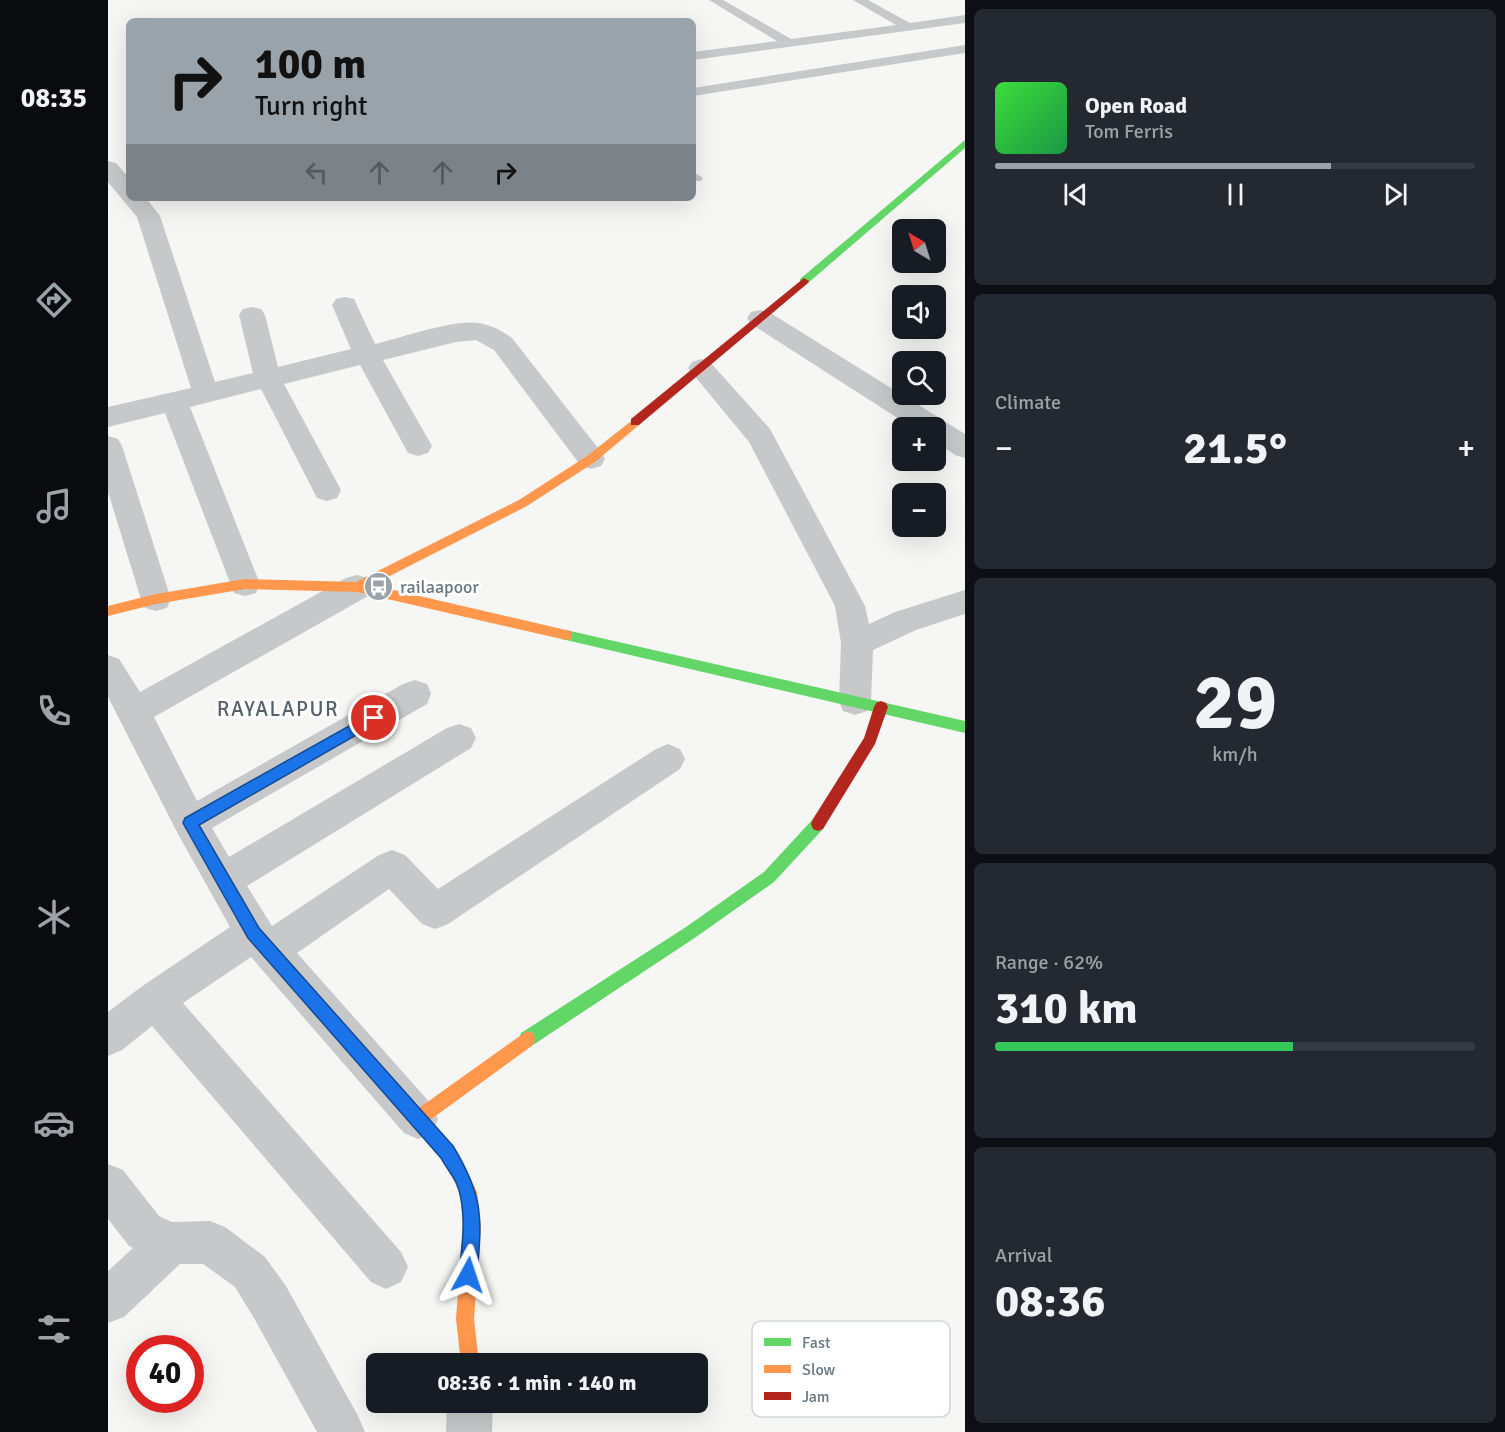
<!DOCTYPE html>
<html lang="en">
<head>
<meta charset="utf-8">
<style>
  body { margin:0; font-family:Signika,sans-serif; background:#242831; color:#f1f3f6; height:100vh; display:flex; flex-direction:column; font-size:22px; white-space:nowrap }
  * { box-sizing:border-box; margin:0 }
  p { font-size:20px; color:#9ea1a6 }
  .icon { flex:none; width:33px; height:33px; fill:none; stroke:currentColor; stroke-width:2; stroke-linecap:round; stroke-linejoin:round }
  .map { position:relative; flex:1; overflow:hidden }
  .panel { display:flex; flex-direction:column; gap:9px; padding:9px; background:#0d0f14; width:540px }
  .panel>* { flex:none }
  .hud { position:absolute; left:18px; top:18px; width:570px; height:183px; border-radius:9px; box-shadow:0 6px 24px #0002; background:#9aa3aa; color:#111; overflow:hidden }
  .needle { width:39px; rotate:322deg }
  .tools { position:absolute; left:784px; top:219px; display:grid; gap:12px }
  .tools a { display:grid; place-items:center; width:54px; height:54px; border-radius:9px; background:#171b24; box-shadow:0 6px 24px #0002; font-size:30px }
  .speed { position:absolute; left:18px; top:1335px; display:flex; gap:12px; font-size:30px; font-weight:700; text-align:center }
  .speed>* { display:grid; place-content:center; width:78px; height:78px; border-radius:50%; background:#171b24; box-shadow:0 6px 24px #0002; line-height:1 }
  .speed .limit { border:9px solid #d22; background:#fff; color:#111 }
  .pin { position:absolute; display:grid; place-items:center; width:51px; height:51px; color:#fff; margin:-26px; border:3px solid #fff; border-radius:50%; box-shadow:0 2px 6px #0007 }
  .me { position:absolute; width:66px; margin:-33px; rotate:5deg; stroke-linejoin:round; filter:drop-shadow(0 0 4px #0008) }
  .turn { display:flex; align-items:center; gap:21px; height:126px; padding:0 30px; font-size:27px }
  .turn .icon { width:78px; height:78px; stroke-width:2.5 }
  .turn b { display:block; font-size:42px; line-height:51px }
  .lanes { display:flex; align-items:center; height:57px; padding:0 30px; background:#0003; justify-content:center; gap:30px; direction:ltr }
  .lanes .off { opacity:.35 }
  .big { font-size:45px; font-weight:800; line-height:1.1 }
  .panel .card { flex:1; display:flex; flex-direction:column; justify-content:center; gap:9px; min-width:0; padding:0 21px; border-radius:9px; background:#242831 }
  .panel .dial { align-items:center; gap:0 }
  .dial b { font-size:78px; line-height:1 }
  .song { display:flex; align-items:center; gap:18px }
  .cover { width:72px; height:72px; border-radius:9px; background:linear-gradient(135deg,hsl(120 70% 55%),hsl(140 70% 35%)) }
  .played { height:6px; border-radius:3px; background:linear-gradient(90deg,#9aa3aa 70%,#363941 70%) }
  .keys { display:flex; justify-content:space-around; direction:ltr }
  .heat { display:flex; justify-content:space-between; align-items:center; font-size:33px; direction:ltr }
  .charge { height:9px; border-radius:4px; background:linear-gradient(90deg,#34c759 62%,#363941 0) }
  .trip { position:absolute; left:258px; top:1353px; width:342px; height:60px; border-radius:9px; background:#171b24; box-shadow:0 6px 24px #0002; font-weight:800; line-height:60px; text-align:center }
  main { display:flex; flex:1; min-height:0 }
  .tab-bar { display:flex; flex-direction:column; width:108px; justify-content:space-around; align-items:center; background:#090b0e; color:#9ea1a6 }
  .tab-bar .icon { width:42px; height:42px }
  .tab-bar .active { color:#9aa3aa }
  .tab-bar b { font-size:27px; color:#f1f3f6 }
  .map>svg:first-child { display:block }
</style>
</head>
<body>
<main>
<nav class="tab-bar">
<b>08:35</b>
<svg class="icon active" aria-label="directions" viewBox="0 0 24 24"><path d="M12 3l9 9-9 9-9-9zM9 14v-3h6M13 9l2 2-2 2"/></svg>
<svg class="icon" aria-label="music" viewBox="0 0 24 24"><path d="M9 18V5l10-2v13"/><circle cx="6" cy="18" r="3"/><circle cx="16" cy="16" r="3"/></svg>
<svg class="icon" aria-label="phone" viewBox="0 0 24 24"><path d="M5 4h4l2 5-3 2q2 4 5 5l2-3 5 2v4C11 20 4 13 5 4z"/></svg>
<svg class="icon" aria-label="climate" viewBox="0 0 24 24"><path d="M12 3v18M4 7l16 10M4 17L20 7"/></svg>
<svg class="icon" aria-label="car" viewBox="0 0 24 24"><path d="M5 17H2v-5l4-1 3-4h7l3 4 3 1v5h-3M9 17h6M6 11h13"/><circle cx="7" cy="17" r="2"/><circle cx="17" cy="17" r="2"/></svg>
<svg class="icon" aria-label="filters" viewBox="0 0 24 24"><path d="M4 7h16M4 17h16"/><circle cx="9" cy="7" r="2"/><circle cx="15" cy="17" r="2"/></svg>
</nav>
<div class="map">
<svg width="857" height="1432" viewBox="0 0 857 1432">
  <rect width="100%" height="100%" fill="#f6f6f5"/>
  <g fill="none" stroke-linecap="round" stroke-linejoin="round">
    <g fill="#c7c8c9" fill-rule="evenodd">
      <polygon points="601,0 615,0 683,39 788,25 745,0 760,0 802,23 857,15 857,23 585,60 585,52 669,41"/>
      <polygon points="857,45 857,53 585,96 585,88"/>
      <polygon points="585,172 595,178 593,181 585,181"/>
    </g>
    <g fill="#c7c8c9" fill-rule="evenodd">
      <path d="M 0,161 L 8,163 L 21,178 L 21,198 L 38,198 L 52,216 L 107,382 L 145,373 L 131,315 L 135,309 L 144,307 L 153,309 L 157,315 L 170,367 L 243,349 L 224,305 L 228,299 L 237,297 L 246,299 L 267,344 C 292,338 346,319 370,323 C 383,325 393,330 404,338 L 493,452 L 497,459 L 493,466 L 483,469 L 473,466 L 386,350 L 368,340 L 348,342 L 275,360 L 324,446 L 320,453 L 310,456 L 300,453 L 252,365 L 176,384 L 233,490 L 229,498 L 219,501 L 209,498 L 153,389 L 82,407 L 152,584 L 148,593 L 137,596 L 126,593 L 57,413 L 0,427 L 0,407 L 83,388 L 29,217 L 0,182 Z"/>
      <polygon points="652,310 661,312 857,434 857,458 847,455 828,442 828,428 805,428 643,324 639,318 643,312"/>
      <polygon points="593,359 602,362 662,429 757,606 761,624 787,612 857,590 857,614 808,630 765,650 763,701 759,711 747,715 735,711 731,701 733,643 727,606 641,442 580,368 584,362"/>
      <polygon points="0,436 10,439 14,446 63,599 59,608 48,611 37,608 33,599 0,492"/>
      <polygon points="249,575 260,578 264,587 260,596 46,717 89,801 295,684 307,680 319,684 323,694 319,704 104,828 121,857 339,728 351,724 363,728 368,738 363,748 139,886 164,926 271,855 284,850 297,855 330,889 548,749 560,744 572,749 577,759 572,769 340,924 327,929 314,924 281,889 189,953 324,1105 330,1119 324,1133 310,1139 296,1133 143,957 75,1003 293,1252 300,1267 293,1282 278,1289 263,1282 44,1026 14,1050 0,1056 0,1012 33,987 122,927 70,834 0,697 0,655 11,659 32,692 238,578"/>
      <polygon points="0,1164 15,1170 51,1216 64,1222 102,1221 117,1227 157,1257 178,1286 250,1416 257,1432 209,1432 146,1318 127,1287 95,1264 72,1264 16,1317 0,1323 0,1271 25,1248 21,1246 0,1219"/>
      <polygon points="339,1402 385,1402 384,1432 338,1432"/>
    </g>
    <g fill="#63d668" fill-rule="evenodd">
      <polygon points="857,140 857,148 700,283 692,283 692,279"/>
      <polygon points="458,630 857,721 857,733 458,640 453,639 452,635 453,631"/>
      <polygon points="710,817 715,819 717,824 715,829 666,882 588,937 425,1045 419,1047 413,1045 411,1039 413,1033 578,927 656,872 705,819"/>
    </g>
    <g fill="#ff974d" fill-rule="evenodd">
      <polygon points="527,418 533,422 531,425 487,462 419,506 264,585 458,630 463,631 464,635 463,639 458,640 249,592 137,589 48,604 0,616 0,606 48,594 137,579 248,582 411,500 479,456"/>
      <polygon points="419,1031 425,1033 427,1039 425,1045 322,1120 351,1155 369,1192 373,1226 366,1319 371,1364 353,1364 348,1319 355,1226 352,1193 339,1167 302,1119 304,1113"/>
    </g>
    <g fill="#b3261e" fill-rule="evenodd">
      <polygon points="696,278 701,281 700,283 531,425 523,425 523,419"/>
      <polygon points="773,701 778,703 780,707 767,744 715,829 710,831 705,829 703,824 705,819 756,738 766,707 768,703"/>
    </g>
  </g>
  <path fill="#1a73e8" stroke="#114b97" stroke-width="1.5" d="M 266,712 L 271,713 L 273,718 L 271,722 L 91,825 L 151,928 L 345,1146 C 376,1197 374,1218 369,1275 L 366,1282 L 360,1284 L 353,1282 L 351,1275 C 354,1246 360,1210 348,1182 C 344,1174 337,1166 333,1158 L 140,938 L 75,823 L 77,818 Z"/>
  <defs>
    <symbol id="bus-disc" viewBox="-11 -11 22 22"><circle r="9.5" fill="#9aa3aa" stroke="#fff"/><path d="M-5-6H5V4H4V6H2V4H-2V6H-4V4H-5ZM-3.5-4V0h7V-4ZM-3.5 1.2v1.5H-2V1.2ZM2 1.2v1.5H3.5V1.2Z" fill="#fff"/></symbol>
  </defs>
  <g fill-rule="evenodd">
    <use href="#bus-disc" x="254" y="570" width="33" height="33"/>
  </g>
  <g text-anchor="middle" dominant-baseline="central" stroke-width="6" stroke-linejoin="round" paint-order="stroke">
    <g font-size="18" fill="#697782" stroke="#fff" text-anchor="start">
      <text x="292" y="587">railaapoor</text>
    </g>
    <g font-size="21" letter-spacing="1.5" fill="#566068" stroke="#fff">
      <text x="170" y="709">RAYALAPUR</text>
    </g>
  </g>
  <rect x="644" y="1321" width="198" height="96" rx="9" fill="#fff" stroke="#d2d6da" stroke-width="1.5"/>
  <rect x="656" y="1338" width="27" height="8" fill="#63d668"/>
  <rect x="656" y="1365" width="27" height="8" fill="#ff974d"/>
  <rect x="656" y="1392" width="27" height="8" fill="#b3261e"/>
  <g font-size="16" fill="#697782">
    <text x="694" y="1348">Fast</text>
    <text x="694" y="1375">Slow</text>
    <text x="694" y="1402">Jam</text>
  </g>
</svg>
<div class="tools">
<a><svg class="needle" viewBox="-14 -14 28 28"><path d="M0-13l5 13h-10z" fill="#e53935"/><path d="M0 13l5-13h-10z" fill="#9ea1a6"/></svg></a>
<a><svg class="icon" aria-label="sound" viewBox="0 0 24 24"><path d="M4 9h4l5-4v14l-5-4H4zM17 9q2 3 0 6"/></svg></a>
<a><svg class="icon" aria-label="search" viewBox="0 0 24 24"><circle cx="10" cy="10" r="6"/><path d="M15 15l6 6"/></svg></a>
<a>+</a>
<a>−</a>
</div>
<div class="speed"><div class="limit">40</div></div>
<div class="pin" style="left:266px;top:718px;background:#d93025"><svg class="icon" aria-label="arrive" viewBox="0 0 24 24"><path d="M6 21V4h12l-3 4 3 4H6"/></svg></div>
<svg class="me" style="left:360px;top:1275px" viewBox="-20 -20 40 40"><path d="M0-17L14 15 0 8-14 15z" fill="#1a73e8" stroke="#fff" stroke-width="4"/></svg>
<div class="trip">08:36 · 1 min · 140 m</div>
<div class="hud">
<div class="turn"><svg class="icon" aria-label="right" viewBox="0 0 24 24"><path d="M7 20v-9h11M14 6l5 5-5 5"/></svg><div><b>100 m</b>Turn right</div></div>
<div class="lanes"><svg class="icon off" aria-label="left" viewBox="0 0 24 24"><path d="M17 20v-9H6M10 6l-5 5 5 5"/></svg><svg class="icon off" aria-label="ahead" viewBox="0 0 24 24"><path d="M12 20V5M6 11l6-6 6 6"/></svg><svg class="icon off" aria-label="ahead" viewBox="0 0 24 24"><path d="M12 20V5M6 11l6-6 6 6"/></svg><svg class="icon" aria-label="right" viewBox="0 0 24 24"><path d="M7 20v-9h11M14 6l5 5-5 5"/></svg></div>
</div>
</div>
<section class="panel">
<div class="card">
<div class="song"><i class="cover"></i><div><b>Open Road</b><p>Tom Ferris</p></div></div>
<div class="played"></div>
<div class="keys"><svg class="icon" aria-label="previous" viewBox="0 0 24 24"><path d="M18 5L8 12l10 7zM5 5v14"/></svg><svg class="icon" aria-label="pause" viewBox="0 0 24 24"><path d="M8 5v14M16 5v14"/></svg><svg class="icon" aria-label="next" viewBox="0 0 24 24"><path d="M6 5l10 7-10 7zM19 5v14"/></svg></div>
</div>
<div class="card"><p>Climate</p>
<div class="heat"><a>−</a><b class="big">21.5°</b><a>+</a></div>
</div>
<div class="card dial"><b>29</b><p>km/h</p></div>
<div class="card"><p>Range · 62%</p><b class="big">310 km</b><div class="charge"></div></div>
<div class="card"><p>Arrival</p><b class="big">08:36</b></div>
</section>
</main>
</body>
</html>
